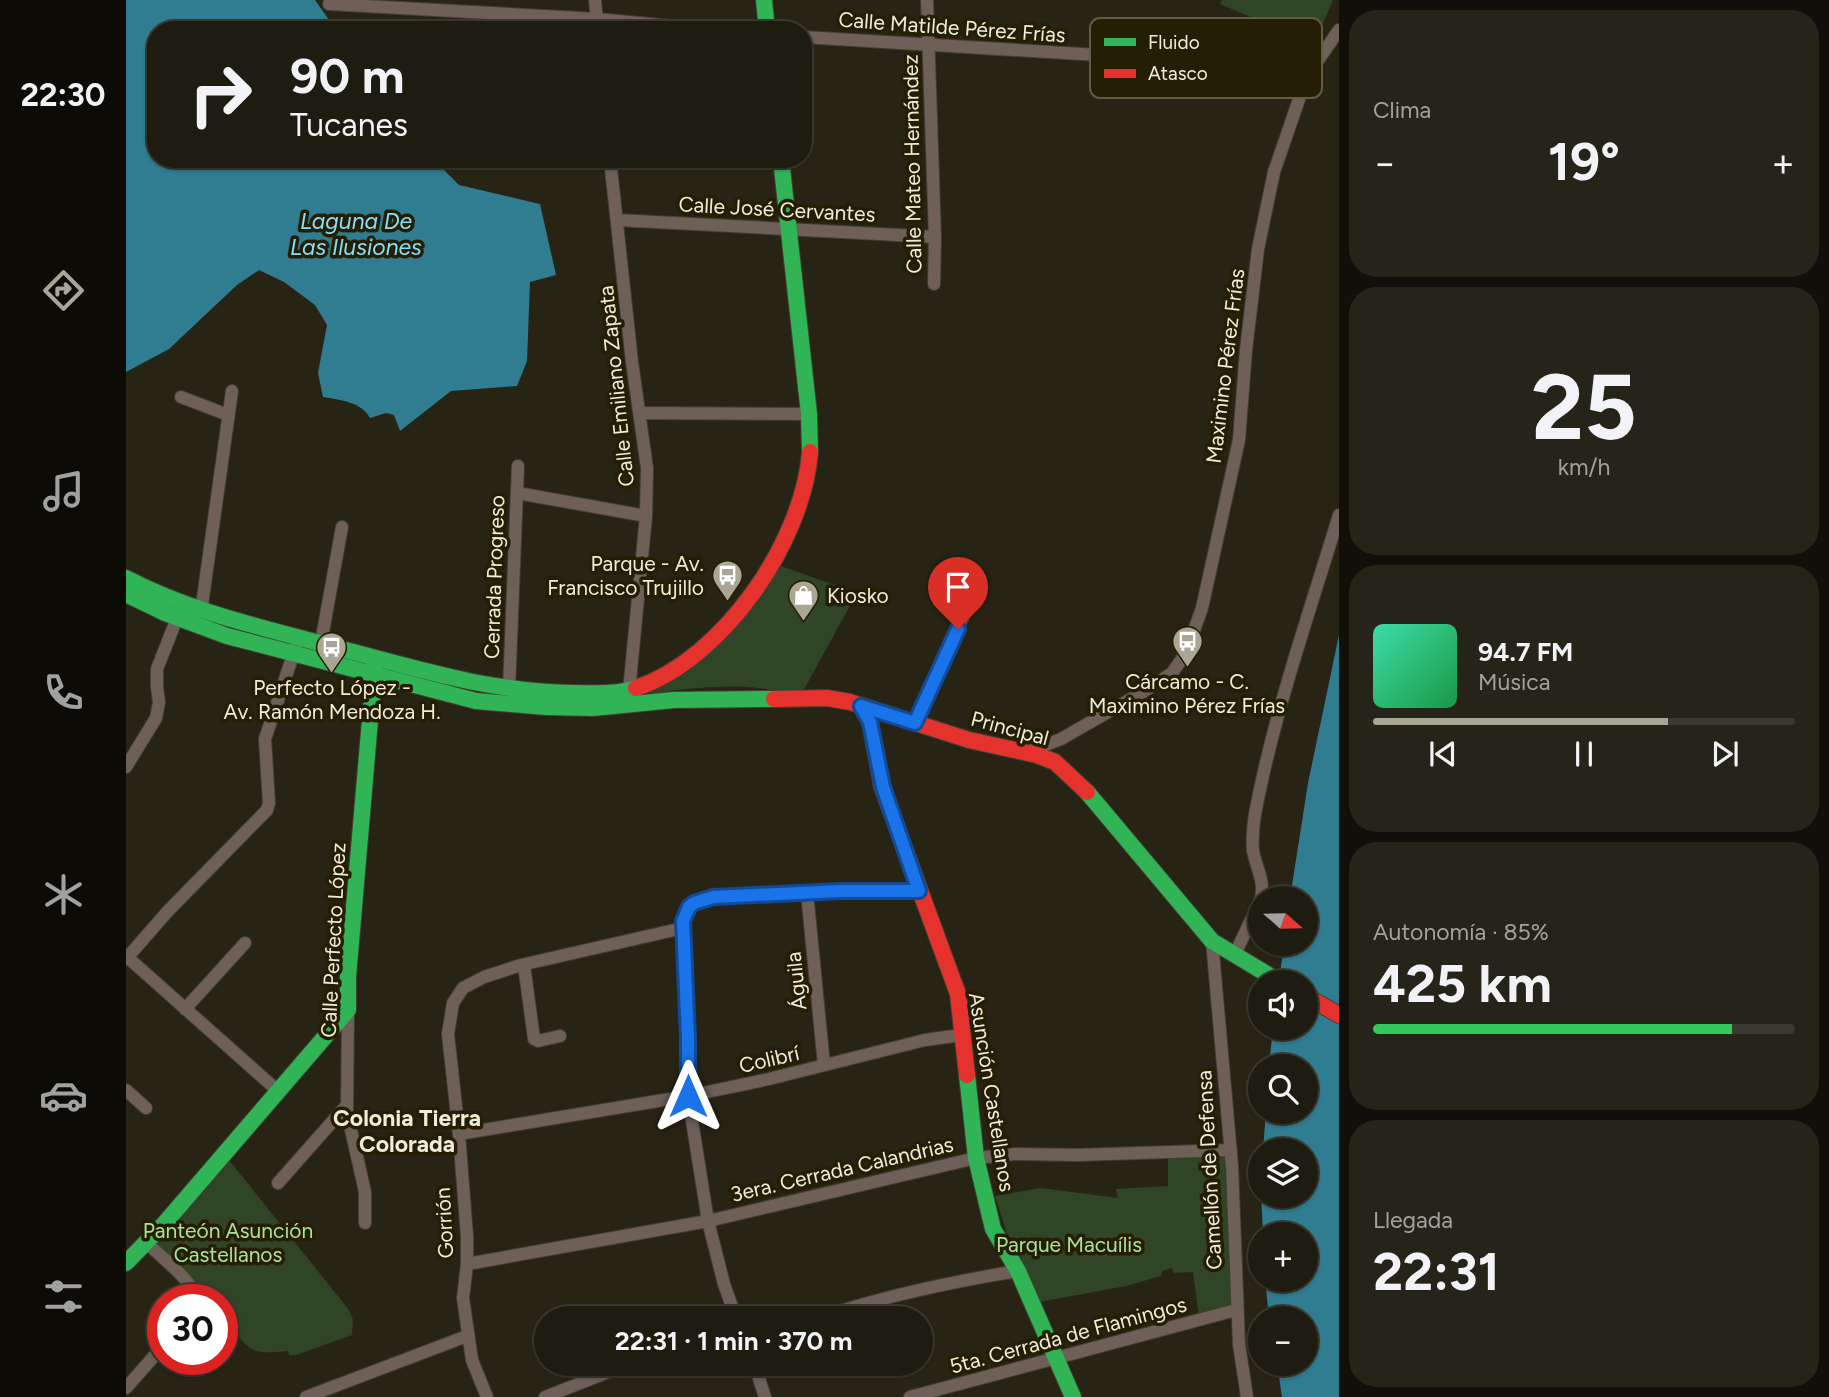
<!DOCTYPE html>
<html lang="es">
<head>
<meta charset="utf-8">
<style>
  body { margin:0; font-family:Figtree,sans-serif; background:#262419; color:#f1f3f6; height:100vh; display:flex; flex-direction:column; font-size:26px; white-space:nowrap }
  * { box-sizing:border-box; margin:0 }
  p { font-size:23px; color:#a1a19f }
  .icon { flex:none; width:38px; height:38px; fill:none; stroke:currentColor; stroke-width:2; stroke-linecap:round; stroke-linejoin:round }
  .map { position:relative; flex:1; overflow:hidden }
  .drawer { display:flex; flex-direction:column; gap:10px; padding:10px; background:#100f09; width:490px }
  .drawer>* { flex:none }
  .guide { position:absolute; left:21px; top:21px; width:665px; height:147px; border-radius:28px; box-shadow:0 2px 5px #0004,0 0 0 2px #3c3930; background:#1e1b10; color:#f1f3f6; overflow:hidden }
  .needle { width:46px; rotate:110deg }
  .buttons { position:absolute; left:1122px; top:886px; display:grid; gap:14px }
  .buttons a { display:grid; place-items:center; width:70px; height:70px; border-radius:50%; background:#1e1b10; box-shadow:0 2px 5px #0004,0 0 0 2px #3c3930; font-size:35px }
  .speed { position:absolute; left:21px; top:1284px; display:flex; gap:14px; font-size:35px; font-weight:700; text-align:center }
  .speed>* { display:grid; place-content:center; width:91px; height:91px; border-radius:50%; background:#1e1b10; box-shadow:0 2px 5px #0004,0 0 0 2px #3c3930; line-height:1 }
  .speed .limit { border:10px solid #d22; background:#fff; color:#111 }
  .pin { position:absolute; display:grid; place-items:center; width:60px; height:60px; color:#fff; margin:-72px -30px; border-radius:50% 50% 50% 0; rotate:-45deg; box-shadow:0 0 7px #0007 }
  .pin .icon { rotate:45deg }
  .me { position:absolute; width:77px; margin:-38px; rotate:0deg; stroke-linejoin:round; filter:drop-shadow(0 0 5px #0008) }
  .turn { display:flex; align-items:center; gap:24px; height:147px; padding:0 28px; font-size:32px }
  .turn .icon { width:91px; height:91px; stroke-width:2.5 }
  .turn b { display:block; font-size:49px; line-height:60px }
  .big { font-size:52px; font-weight:700; line-height:1.1 }
  .drawer .card { flex:1; display:flex; flex-direction:column; justify-content:center; gap:10px; min-width:0; padding:0 24px; border-radius:28px; background:#262419 }
  .drawer .dial { align-items:center; gap:0 }
  .dial b { font-size:91px; line-height:1 }
  .song { display:flex; align-items:center; gap:21px }
  .cover { width:84px; height:84px; border-radius:10px; background:linear-gradient(135deg,hsl(160 70% 55%),hsl(140 70% 35%)) }
  .played { height:7px; border-radius:4px; background:linear-gradient(90deg,#aaa696 70%,#3c3930 70%) }
  .keys { display:flex; justify-content:space-around; direction:ltr }
  .heat { display:flex; justify-content:space-between; align-items:center; font-size:38px; direction:ltr }
  .charge { height:10px; border-radius:5px; background:linear-gradient(90deg,#34c759 85%,#3c3930 0) }
  .trip { position:absolute; left:408px; top:1306px; width:399px; height:70px; border-radius:35px; background:#1e1b10; box-shadow:0 2px 5px #0004,0 0 0 2px #3c3930; font-weight:700; line-height:70px; text-align:center }
  main { display:flex; flex:1; min-height:0 }
  .dock { display:flex; flex-direction:column; width:126px; justify-content:space-around; align-items:center; background:#0c0b06; color:#a1a19f }
  .dock .icon { width:49px; height:49px }
  .dock .selected { color:#aaa696 }
  .dock b { font-size:32px; color:#f1f3f6 }
  .map>svg:first-child { display:block }
</style>
</head>
<body>
<main>
<nav class="dock">
<b>22:30</b>
<svg class="icon selected" aria-label="directions" viewBox="0 0 24 24"><path d="M12 3l9 9-9 9-9-9zM9 14v-3h6M13 9l2 2-2 2"/></svg>
<svg class="icon" aria-label="music" viewBox="0 0 24 24"><path d="M9 18V5l10-2v13"/><circle cx="6" cy="18" r="3"/><circle cx="16" cy="16" r="3"/></svg>
<svg class="icon" aria-label="phone" viewBox="0 0 24 24"><path d="M5 4h4l2 5-3 2q2 4 5 5l2-3 5 2v4C11 20 4 13 5 4z"/></svg>
<svg class="icon" aria-label="climate" viewBox="0 0 24 24"><path d="M12 3v18M4 7l16 10M4 17L20 7"/></svg>
<svg class="icon" aria-label="car" viewBox="0 0 24 24"><path d="M5 17H2v-5l4-1 3-4h7l3 4 3 1v5h-3M9 17h6M6 11h13"/><circle cx="7" cy="17" r="2"/><circle cx="17" cy="17" r="2"/></svg>
<svg class="icon" aria-label="filters" viewBox="0 0 24 24"><path d="M4 7h16M4 17h16"/><circle cx="9" cy="7" r="2"/><circle cx="15" cy="17" r="2"/></svg>
</nav>
<div class="map">
<svg width="1213" height="1397" viewBox="0 0 1213 1397">
  <rect width="100%" height="100%" fill="#282415"/>
  <g fill="#304526">
    <polygon points="1096,0 1207,0 1188,44 1094,4"/>
    <path d="M 652,565 L 731,593 L 676,693 C 660,693 647,690 632,688 C 601,684 553,689 522,694 Z"/>
    <polygon points="1042,1153 1103,1154 1108,1309 1073,1318 1067,1272 1048,1273 1046,1268 1036,1271 1035,1276 1000,1286 913,1302 880,1231 869,1196 915,1188 992,1198 990,1189 1042,1186"/>
    <path d="M 99,1155 L 223,1310 L 227,1320 L 226,1335 L 170,1355 L 163,1355 L 162,1351 C 128,1354 126,1354 105,1327 L 112,1321 L 96,1307 L 96,1300 L 89,1300 L 28,1240 Z"/>
  </g>
  <g fill="#307c91">
    <path d="M 0,0 L 189,0 L 210,30 L 30,30 L 30,159 L 307,159 L 333,185 L 414,204 L 430,275 L 404,282 L 401,361 L 391,386 L 325,391 L 274,431 L 268,415 L 260,413 L 244,418 C 236,402 214,400 197,397 L 192,373 L 201,325 L 189,305 L 158,282 L 133,270 L 111,285 L 43,349 L 0,372 Z"/>
    <polygon points="1213,635 1213,1397 1156,1397 1151,1363 1180,1363 1180,1318 1143,1318 1139,1279 1180,1279 1180,1234 1137,1234 1135,1195 1180,1195 1180,1150 1137,1150 1140,1111 1180,1111 1180,1066 1143,1066 1147,1027 1180,1027 1180,982 1153,982 1158,943 1180,943 1180,898 1164,898 1182,783"/>
  </g>
  <g fill="none" stroke-linecap="round" stroke-linejoin="round">
    <defs>
      <g id="street">
        <polyline points="469,0 472,30"/>
        <polyline points="801,0 809,237 808,284"/>
        <polyline points="203,4 471,19 587,30"/>
        <polyline points="677,37 1103,63 1181,76"/>
        <polyline points="484,159 506,362 521,468 520,516 503,691"/>
        <polyline points="491,220 809,237"/>
        <polyline points="55,397 102,415"/>
        <polyline points="514,413 683,414"/>
        <polyline points="391,493 520,516"/>
        <polyline points="75,612 106,391"/>
        <polyline points="195,643 216,527"/>
        <polyline points="383,689 392,466"/>
        <polyline points="789,723 853,582"/>
        <polyline points="904,751 935,739 1017,692 1046,673 1060,653 1076,608 1113,440 1120,350 1132,249 1148,172 1181,76 1213,30"/>
        <polyline points="0,767 30,718 33,702 31,687 31,669 53,613"/>
        <polyline points="681,893 698,1065"/>
        <path d="M 1135,898 C 1139,881 1130,867 1127,851 C 1126,839 1127,826 1129,814 C 1148,713 1183,614 1213,515"/>
        <polyline points="1086,941 1106,1166 1113,1344 1121,1397"/>
        <polyline points="0,956 152,1091"/>
        <polyline points="1108,956 1134,901"/>
        <polyline points="0,959 42,911 141,810 143,803 139,739 170,646"/>
        <polyline points="398,965 408,1039 412,1041 434,1036"/>
        <polyline points="59,1009 119,943"/>
        <polyline points="222,1010 221,1112 239,1192 239,1223"/>
        <polyline points="0,1090 20,1108"/>
        <polyline points="333,1134 562,1096 643,1079 799,1040 835,1035"/>
        <polyline points="152,1183 221,1105"/>
        <path d="M 21,1243 C 35,1257 68,1282 72,1300"/>
        <polyline points="341,1264 582,1221 850,1158 889,1154 951,1155 1105,1150"/>
        <path d="M 610,1318 L 598,1284 L 582,1221 L 562,1096 L 562,1037 L 557,928 C 558,909 568,900 587,897 L 715,891 L 793,892"/>
        <path d="M 693,1318 C 758,1296 824,1282 892,1271"/>
        <polyline points="628,1363 639,1397"/>
        <polyline points="0,1388 37,1346"/>
        <polyline points="180,1397 341,1336"/>
        <polyline points="361,1397 346,1360 337,1298 341,1264 341,1236 333,1134 322,1034 327,1003 337,988 358,977 395,965 557,928"/>
        <polyline points="419,1397 505,1363"/>
        <polyline points="784,1397 1110,1310"/>
      </g>
      <g id="fast">
        <polyline points="638,0 641,30"/>
        <polyline points="655,159 683,414 684,452"/>
        <path d="M 0,578 C 67,613 139,628 212,648 C 292,669 364,692 447,693 C 468,693 490,695 510,688"/>
        <polyline points="0,594 39,613 101,636 350,701 420,707 467,708 548,700 648,699"/>
        <polyline points="961,792 1086,941 1154,982"/>
        <polyline points="841,1075 850,1158 867,1229 892,1271 947,1397"/>
        <polyline points="0,1263 38,1224 222,1010 222,977 249,662"/>
      </g>
      <g id="jam">
        <path d="M 510,688 C 597,659 677,542 684,452"/>
        <polyline points="648,699 701,698 724,702 843,740 911,755 929,762 961,792"/>
        <polyline points="735,706 744,722 756,787 832,994 841,1075"/>
        <polyline points="1180,996 1213,1015"/>
      </g>
    </defs>
    <use href="#street" stroke="#423f33" stroke-width="14"/>
    <use href="#fast" stroke="#423f33" stroke-width="18"/>
    <use href="#jam" stroke="#423f33" stroke-width="18"/>
    <use href="#street" stroke="#6e6058" stroke-width="12"/>
    <use href="#fast" stroke="#30b455" stroke-width="16"/>
    <use href="#jam" stroke="#e5322d" stroke-width="16"/>
  </g>
  <g fill="none" stroke-linecap="round" stroke-linejoin="round">
    <defs>
      <polyline id="route" points="562,1096 562,1037 557,921 563,907 568,903 587,897 715,891 793,891 757,787 744,722 735,706 789,723 832,629"/>
    </defs>
    <use href="#route" stroke="#114b97" stroke-width="18"/>
    <use href="#route" stroke="#1a73e8" stroke-width="12"/>
  </g>
  <defs>
    <symbol id="bus-pin" viewBox="-11 -11 22 30"><path d="M0 17L-7.5 6A9.5 9.5 0 1 1 7.5 6Z" fill="#aaa696" stroke="#261e04"/><path d="M-5-6H5V4H4V6H2V4H-2V6H-4V4H-5ZM-3.5-4V0h7V-4ZM-3.5 1.2v1.5H-2V1.2ZM2 1.2v1.5H3.5V1.2Z" fill="#fff"/></symbol>
    <symbol id="shop-pin" viewBox="-11 -11 22 30"><path d="M0 17L-7.5 6A9.5 9.5 0 1 1 7.5 6Z" fill="#aaa696" stroke="#261e04"/><path d="M-5-2.5h2.3a2.7 3.5 0 0 1 5.4 0H5L5.5 6h-11ZM-1.5-2.5h3a1.5 2.3 0 0 0-3 0Z" fill="#fff"/></symbol>
  </defs>
  <g fill-rule="evenodd">
    <use href="#bus-pin" x="584" y="558" width="35" height="47"/>
    <use href="#shop-pin" x="660" y="578" width="35" height="47"/>
    <use href="#bus-pin" x="1044" y="624" width="35" height="47"/>
    <use href="#bus-pin" x="188" y="630" width="35" height="47"/>
  </g>
  <g text-anchor="middle" dominant-baseline="central" stroke-width="7" stroke-linejoin="round" paint-order="stroke">
    <g font-size="21" fill="#f0ecdc" stroke="#261e04">
      <text transform="translate(826 27) rotate(4)">Calle Matilde Pérez Frías</text>
      <text transform="translate(786 164) rotate(-91)">Calle Mateo Hernández</text>
      <text transform="translate(651 209) rotate(3)">Calle José Cervantes</text>
      <text transform="translate(1099 366) rotate(-83)">Maximino Pérez Frías</text>
      <text transform="translate(490 386) rotate(-96)">Calle Emiliano Zapata</text>
      <text transform="translate(368 577) rotate(-88)">Cerrada Progreso</text>
      <text transform="translate(884 728) rotate(15)">Principal</text>
      <text transform="translate(207 940) rotate(-87)">Calle Perfecto López</text>
      <text transform="translate(670 981) rotate(-96)">Águila</text>
      <text transform="translate(643 1059) rotate(-13)">Colibrí</text>
      <text transform="translate(866 1092) rotate(81)">Asunción Castellanos</text>
      <text transform="translate(716 1169) rotate(-13)">3era. Cerrada Calandrias</text>
      <text transform="translate(1083 1170) rotate(-93)">Camellón de Defensa</text>
      <text transform="translate(318 1223) rotate(-93)">Gorrión</text>
      <text transform="translate(942 1335) rotate(-15)">5ta. Cerrada de Flamingos</text>
    </g>
    <g font-size="21" fill="#f0ecdc" stroke="#261e04">
      <text x="578" y="563" text-anchor="end">Parque - Av.<tspan x="578" dy="24">Francisco Trujillo</tspan></text>
      <text x="701" y="595" text-anchor="start">Kiosko</text>
      <text x="1061" y="681">Cárcamo - C.<tspan x="1061" dy="24">Maximino Pérez Frías</tspan></text>
      <text x="206" y="687">Perfecto López -<tspan x="206" dy="24">Av. Ramón Mendoza H.</tspan></text>
    </g>
    <g font-size="21" fill="#aae398" stroke="#261e04">
      <text x="102" y="1230">Panteón Asunción<tspan x="102" dy="24">Castellanos</tspan></text>
      <text x="943" y="1244">Parque Macuílis</text>
    </g>
    <g font-size="23" font-style="italic" fill="#86dffb" stroke="#261e04">
      <text x="230" y="221">Laguna De<tspan x="230" dy="26">Las Ilusiones</tspan></text>
    </g>
    <g font-size="23" font-weight="bold" fill="#f0ecdc" stroke="#261e04">
      <text x="281" y="1118">Colonia Tierra<tspan x="281" dy="26">Colorada</tspan></text>
    </g>
  </g>
  <rect x="964" y="18" width="232" height="80" rx="10" fill="#261e04" stroke="#635c45" stroke-width="2"/>
  <rect x="978" y="38" width="32" height="8" fill="#30b455"/>
  <rect x="978" y="69" width="32" height="9" fill="#e5322d"/>
  <g font-size="19" fill="#f0ecdc">
    <text x="1022" y="49">Fluido</text>
    <text x="1022" y="80">Atasco</text>
  </g>
</svg>
<div class="buttons">
<a><svg class="needle" viewBox="-14 -14 28 28"><path d="M0-13l5 13h-10z" fill="#e53935"/><path d="M0 13l5-13h-10z" fill="#a1a19f"/></svg></a>
<a><svg class="icon" aria-label="sound" viewBox="0 0 24 24"><path d="M4 9h4l5-4v14l-5-4H4zM17 9q2 3 0 6"/></svg></a>
<a><svg class="icon" aria-label="search" viewBox="0 0 24 24"><circle cx="10" cy="10" r="6"/><path d="M15 15l6 6"/></svg></a>
<a><svg class="icon" aria-label="layers" viewBox="0 0 24 24"><path d="M12 4l9 5-9 5-9-5zM3 14l9 5 9-5"/></svg></a>
<a>+</a>
<a>−</a>
</div>
<div class="speed"><div class="limit">30</div></div>
<div class="pin" style="left:832px;top:629px;background:#d93025"><svg class="icon" aria-label="arrive" viewBox="0 0 24 24"><path d="M6 21V4h12l-3 4 3 4H6"/></svg></div>
<svg class="me" style="left:562px;top:1096px" viewBox="-20 -20 40 40"><path d="M0-17L14 15 0 8-14 15z" fill="#1a73e8" stroke="#fff" stroke-width="4"/></svg>
<div class="trip">22:31 · 1 min · 370 m</div>
<div class="guide">
<div class="turn"><svg class="icon" aria-label="right" viewBox="0 0 24 24"><path d="M7 20v-9h11M14 6l5 5-5 5"/></svg><div><b>90 m</b>Tucanes</div></div>
</div>
</div>
<section class="drawer">
<div class="card"><p>Clima</p>
<div class="heat"><a>−</a><b class="big">19°</b><a>+</a></div>
</div>
<div class="card dial"><b>25</b><p>km/h</p></div>
<div class="card">
<div class="song"><i class="cover"></i><div><b>94.7 FM</b><p>Música</p></div></div>
<div class="played"></div>
<div class="keys"><svg class="icon" aria-label="previous" viewBox="0 0 24 24"><path d="M18 5L8 12l10 7zM5 5v14"/></svg><svg class="icon" aria-label="pause" viewBox="0 0 24 24"><path d="M8 5v14M16 5v14"/></svg><svg class="icon" aria-label="next" viewBox="0 0 24 24"><path d="M6 5l10 7-10 7zM19 5v14"/></svg></div>
</div>
<div class="card"><p>Autonomía · 85%</p><b class="big">425 km</b><div class="charge"></div></div>
<div class="card"><p>Llegada</p><b class="big">22:31</b></div>
</section>
</main>
</body>
</html>
